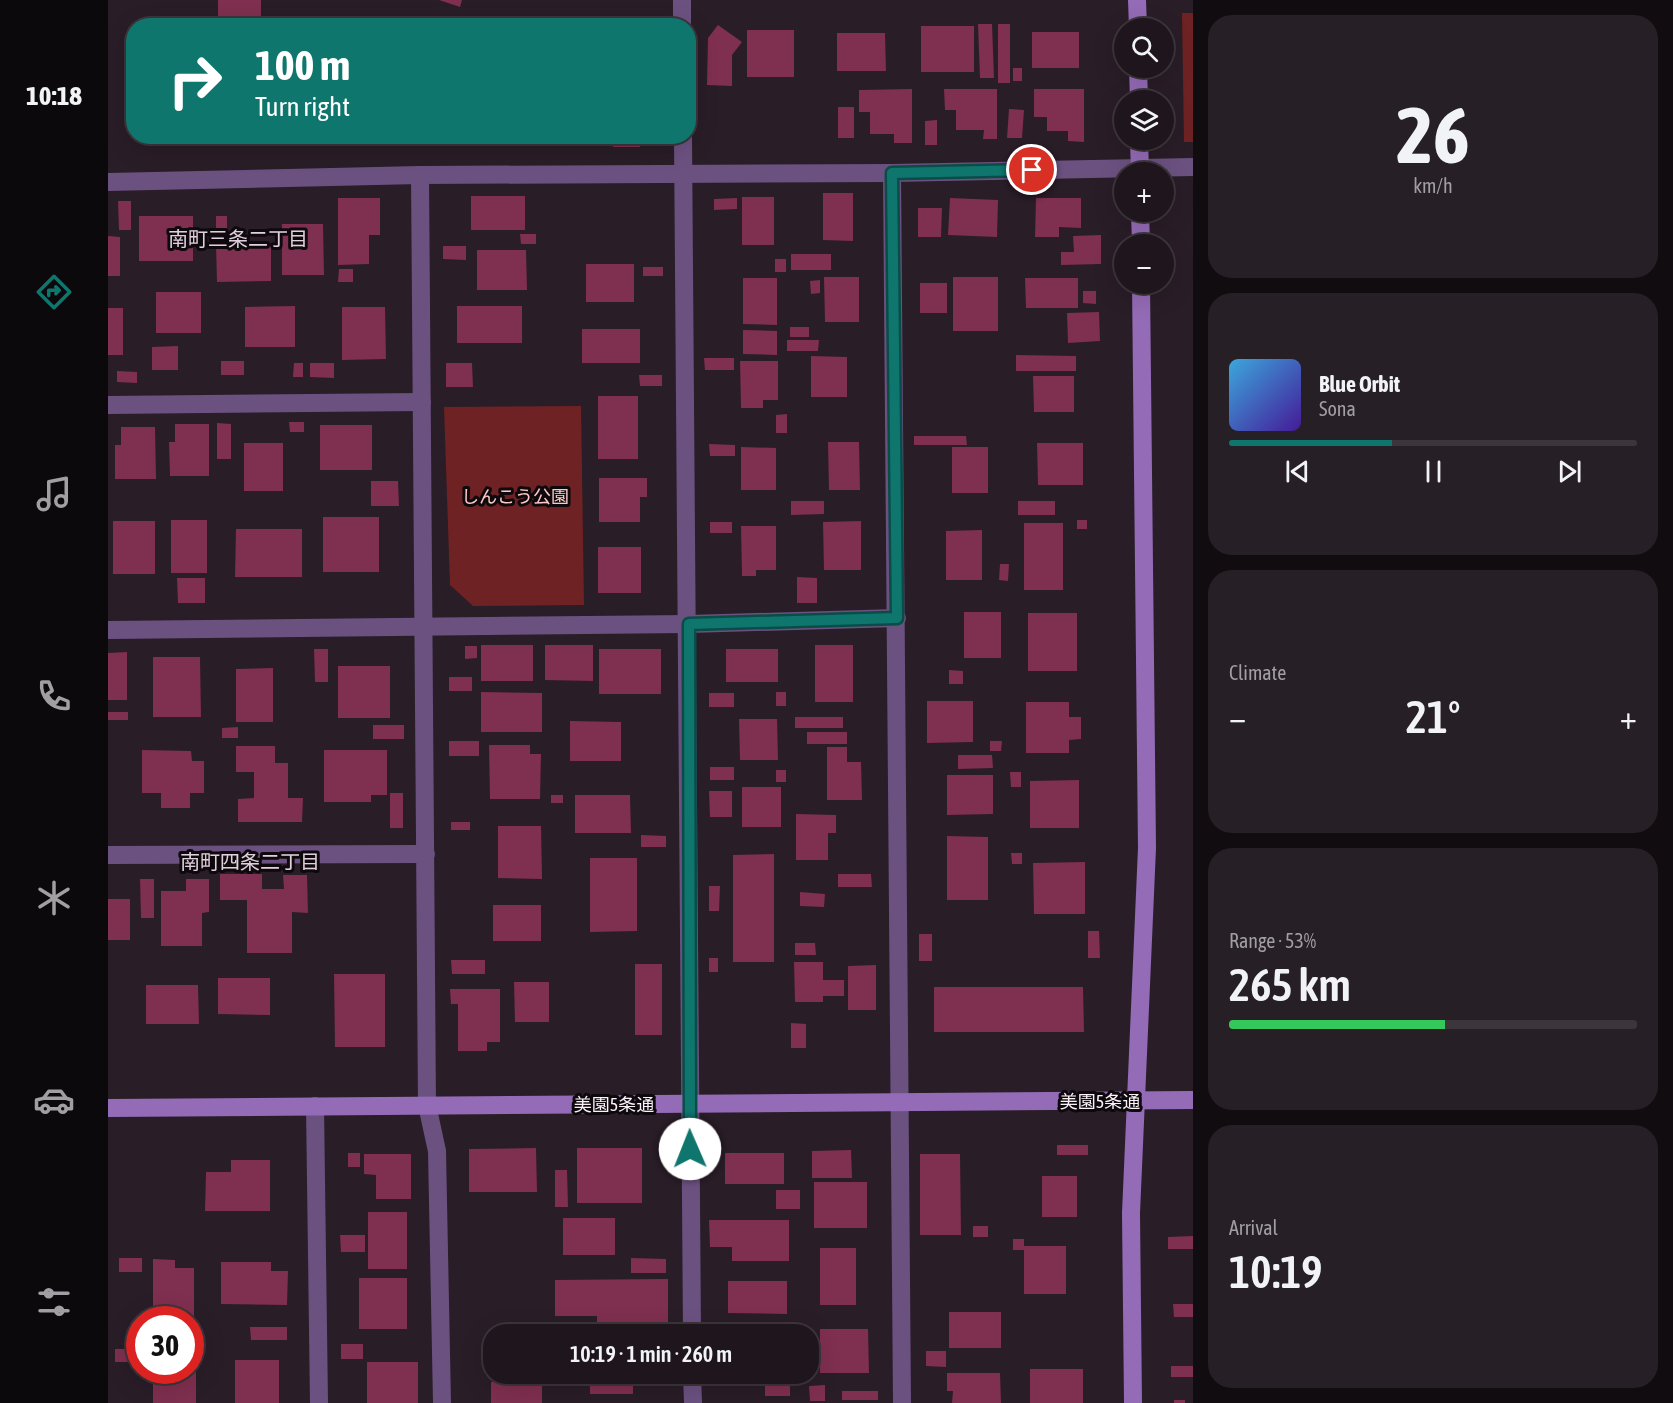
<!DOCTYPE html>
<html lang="en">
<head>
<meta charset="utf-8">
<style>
  body { margin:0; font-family:"Asap Condensed","Noto Sans JP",sans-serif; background:#271f26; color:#f1f3f6; height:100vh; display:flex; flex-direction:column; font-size:22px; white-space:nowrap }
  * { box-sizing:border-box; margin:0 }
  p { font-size:20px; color:#a19fa4 }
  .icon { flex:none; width:33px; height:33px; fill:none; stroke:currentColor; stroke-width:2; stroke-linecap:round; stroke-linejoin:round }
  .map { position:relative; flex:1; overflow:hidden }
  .sheet { display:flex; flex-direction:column; gap:15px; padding:15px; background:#110c10; width:480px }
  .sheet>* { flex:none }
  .hud { position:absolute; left:18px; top:18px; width:570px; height:126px; border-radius:24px; box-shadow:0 6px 24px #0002,0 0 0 2px #3c353b; background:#0f766e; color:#fff; overflow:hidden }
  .buttons { position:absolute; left:1006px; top:18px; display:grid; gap:12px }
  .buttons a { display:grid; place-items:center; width:60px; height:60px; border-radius:50%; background:#1f161d; box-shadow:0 6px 24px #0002,0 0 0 2px #3c353b; font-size:30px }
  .speed { position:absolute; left:18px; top:1306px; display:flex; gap:12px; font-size:30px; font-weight:700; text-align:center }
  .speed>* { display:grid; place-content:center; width:78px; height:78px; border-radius:50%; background:#1f161d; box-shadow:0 6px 24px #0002,0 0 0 2px #3c353b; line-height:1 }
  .speed .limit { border:9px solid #d22; background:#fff; color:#111 }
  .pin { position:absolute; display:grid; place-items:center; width:51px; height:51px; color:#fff; margin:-26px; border:3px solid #fff; border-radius:50%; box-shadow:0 2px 6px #0007 }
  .me { position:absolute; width:66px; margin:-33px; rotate:359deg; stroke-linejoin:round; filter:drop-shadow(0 0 4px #0008) }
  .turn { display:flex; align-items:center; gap:21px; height:126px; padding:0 30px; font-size:27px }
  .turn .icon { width:78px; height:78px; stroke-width:2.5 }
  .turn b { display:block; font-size:42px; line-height:51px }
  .big { font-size:45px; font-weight:600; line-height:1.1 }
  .sheet .widget { flex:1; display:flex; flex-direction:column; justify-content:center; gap:9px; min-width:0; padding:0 21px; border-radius:24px; background:#271f26 }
  .sheet .dial { align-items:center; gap:0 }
  .dial b { font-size:78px; line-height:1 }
  .song { display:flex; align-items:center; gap:18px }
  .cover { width:72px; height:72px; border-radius:9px; background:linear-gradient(135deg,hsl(200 70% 55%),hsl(260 70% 35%)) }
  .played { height:6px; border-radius:3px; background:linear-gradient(90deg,#0f766e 40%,#3c353b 40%) }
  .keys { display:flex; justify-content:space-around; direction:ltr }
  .heat { display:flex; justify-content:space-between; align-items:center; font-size:33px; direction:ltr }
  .charge { height:9px; border-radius:4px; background:linear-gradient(90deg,#34c759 53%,#3c353b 0) }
  .trip { position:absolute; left:375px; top:1324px; width:336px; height:60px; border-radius:24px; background:#1f161d; box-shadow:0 6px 24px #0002,0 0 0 2px #3c353b; font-weight:600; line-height:60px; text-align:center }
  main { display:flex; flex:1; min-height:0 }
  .tab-bar { display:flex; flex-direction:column; width:108px; justify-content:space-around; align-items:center; background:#0c090c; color:#a19fa4 }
  .tab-bar .icon { width:42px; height:42px }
  .tab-bar .current { color:#0f766e }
  .tab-bar b { font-size:27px; color:#f1f3f6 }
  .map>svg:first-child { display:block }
</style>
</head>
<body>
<main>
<nav class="tab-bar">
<b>10:18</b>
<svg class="icon current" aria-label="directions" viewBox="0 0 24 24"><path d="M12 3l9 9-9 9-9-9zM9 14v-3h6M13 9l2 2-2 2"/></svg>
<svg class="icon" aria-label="music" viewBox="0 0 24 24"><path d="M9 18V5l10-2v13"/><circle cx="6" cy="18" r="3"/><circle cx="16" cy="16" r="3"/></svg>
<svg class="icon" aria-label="phone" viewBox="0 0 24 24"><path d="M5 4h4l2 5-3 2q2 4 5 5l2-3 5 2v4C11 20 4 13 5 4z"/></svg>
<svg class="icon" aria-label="climate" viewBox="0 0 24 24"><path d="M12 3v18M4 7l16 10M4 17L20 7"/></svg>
<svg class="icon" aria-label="car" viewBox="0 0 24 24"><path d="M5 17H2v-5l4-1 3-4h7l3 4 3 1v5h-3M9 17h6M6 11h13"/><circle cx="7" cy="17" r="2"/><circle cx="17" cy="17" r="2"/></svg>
<svg class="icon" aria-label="filters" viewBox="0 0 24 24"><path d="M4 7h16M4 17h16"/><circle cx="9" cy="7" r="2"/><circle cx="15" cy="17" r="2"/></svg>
</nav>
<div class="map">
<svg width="1085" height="1403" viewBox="0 0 1085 1403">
  <rect width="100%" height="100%" fill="#291d27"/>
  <g fill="#6f2223">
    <polygon points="1074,13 1085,13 1085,142 1076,142"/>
    <polygon points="473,406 476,605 365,606 342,585 336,407"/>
  </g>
  <g fill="#7f2f4f">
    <polygon points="110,0 153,0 153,20 110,19"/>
    <polygon points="331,0 354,0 352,7"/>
    <polygon points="366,17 404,17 403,26 366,26"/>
    <rect x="484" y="19" width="45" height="7"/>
    <polygon points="870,24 884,24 886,78 872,78"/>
    <rect x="890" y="24" width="12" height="59"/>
    <polygon points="610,25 634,42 624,55 624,86 599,85 600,38"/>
    <rect x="813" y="26" width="53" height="46"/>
    <rect x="639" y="30" width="47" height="47"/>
    <rect x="924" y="32" width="47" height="36"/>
    <polygon points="729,33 777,33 778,71 729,71"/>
    <rect x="18" y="61" width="8" height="45"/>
    <rect x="905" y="68" width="9" height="13"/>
    <polygon points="804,89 804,143 786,143 786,134 762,134 762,112 751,112 751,90"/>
    <polygon points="836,89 889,89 889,139 875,139 876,130 848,130 848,110 837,110"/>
    <polygon points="926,89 976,89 976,142 960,141 960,131 939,131 939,117 926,117"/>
    <rect x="730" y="107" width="16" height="31"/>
    <polygon points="901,109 916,110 914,138 899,138"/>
    <polygon points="829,120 829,145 817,145 817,121"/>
    <rect x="505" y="136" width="27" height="11"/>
    <polygon points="715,193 745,193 745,241 715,240"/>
    <rect x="363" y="196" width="54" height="34"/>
    <rect x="634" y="197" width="32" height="48"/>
    <polygon points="230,198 272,198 272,235 261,235 261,264 230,265"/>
    <polygon points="629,198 629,209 606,210 606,199"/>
    <polygon points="842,198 890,200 889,237 840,235"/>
    <polygon points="928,198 973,198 973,228 951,227 951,237 927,237"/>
    <polygon points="10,201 23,201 23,230 11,230"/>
    <polygon points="810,208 834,208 833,237 810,237"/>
    <rect x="31" y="216" width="54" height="45"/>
    <rect x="108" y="216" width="11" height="19"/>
    <polygon points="174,224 215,224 216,275 174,275"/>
    <polygon points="412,234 428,234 428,244 413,244"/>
    <polygon points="993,235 993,264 953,265 953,252 966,252 965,236"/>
    <polygon points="0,236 12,237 12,276 0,276"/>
    <polygon points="108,244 163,244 163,281 109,282"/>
    <polygon points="335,246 358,246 358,260 335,259"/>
    <polygon points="369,250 418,250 419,290 369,290"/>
    <rect x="683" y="254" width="40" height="16"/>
    <rect x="667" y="259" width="11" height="13"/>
    <rect x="478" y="264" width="48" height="38"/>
    <rect x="535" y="267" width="20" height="9"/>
    <polygon points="231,269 245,269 245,282 230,282"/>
    <polygon points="716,277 751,277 751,322 717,322"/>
    <rect x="845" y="277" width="45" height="54"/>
    <polygon points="635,278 669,278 669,325 635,324"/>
    <polygon points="917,278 970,278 970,308 918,308"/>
    <polygon points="712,280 712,293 703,294 702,281"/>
    <rect x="812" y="283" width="27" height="30"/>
    <polygon points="975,291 988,291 988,304 975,303"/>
    <rect x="48" y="292" width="45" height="41"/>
    <polygon points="187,306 187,347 137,347 137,307"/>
    <rect x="349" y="306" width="65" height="37"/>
    <polygon points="234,307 277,307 278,359 234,360"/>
    <rect x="0" y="308" width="15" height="47"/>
    <polygon points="991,312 992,341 960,343 959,313"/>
    <rect x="682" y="327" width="19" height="10"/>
    <rect x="474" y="329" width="58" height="34"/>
    <polygon points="635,330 669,331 669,355 635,354"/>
    <polygon points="679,340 711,340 710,351 679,351"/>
    <polygon points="70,346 70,370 44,370 44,347"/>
    <polygon points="908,355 968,356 968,371 908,371"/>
    <polygon points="703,356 739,357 739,397 703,397"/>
    <polygon points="596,358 626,358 626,370 597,370"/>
    <rect x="113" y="361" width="23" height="14"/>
    <polygon points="632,361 670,361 670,400 655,400 655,408 633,408"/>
    <polygon points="186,363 195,363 195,377 185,377"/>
    <polygon points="202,363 226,363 226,378 202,377"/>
    <polygon points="338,363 364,363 365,387 338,387"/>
    <polygon points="9,371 29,372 29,383 9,382"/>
    <polygon points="531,375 554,375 554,386 532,386"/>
    <polygon points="925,376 966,376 966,412 926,412"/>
    <rect x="490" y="396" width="40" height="63"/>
    <polygon points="679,414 679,433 668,433 668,415"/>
    <polygon points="181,422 196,422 196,432 182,432"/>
    <polygon points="109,423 123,424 123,459 109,459"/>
    <polygon points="67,424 101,424 101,476 62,476 61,442 67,442"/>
    <rect x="212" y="425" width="52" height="45"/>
    <polygon points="13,427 47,427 48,479 7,479 7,445 13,445"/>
    <polygon points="806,436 858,436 859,445 806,445"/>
    <polygon points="720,442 751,442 752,490 721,490"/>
    <rect x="136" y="443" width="39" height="48"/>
    <polygon points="929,443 975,443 975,485 930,485"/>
    <polygon points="601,444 627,445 627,456 602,456"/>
    <polygon points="633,447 668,448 668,490 633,490"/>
    <rect x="844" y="447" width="36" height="46"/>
    <polygon points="491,478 539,478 539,497 532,497 532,522 491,522"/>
    <polygon points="263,481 290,481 291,506 263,506"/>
    <polygon points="683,501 716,501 716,514 683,515"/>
    <rect x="910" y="501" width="37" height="14"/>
    <rect x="215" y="517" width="56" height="55"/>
    <rect x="63" y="520" width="36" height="53"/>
    <rect x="969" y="520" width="10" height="9"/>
    <rect x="5" y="521" width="42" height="53"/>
    <polygon points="753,521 753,570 716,570 715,522"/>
    <rect x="602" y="522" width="22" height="11"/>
    <rect x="916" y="523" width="39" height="67"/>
    <polygon points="633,526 668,526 668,570 648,570 648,576 634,576"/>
    <polygon points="128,529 194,529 194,577 127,577"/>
    <polygon points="874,530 874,580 838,580 838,531"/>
    <rect x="490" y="547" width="43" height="46"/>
    <polygon points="892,564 901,564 900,581 891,580"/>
    <polygon points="689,577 709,578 709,603 689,603"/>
    <polygon points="69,578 97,578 97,603 70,603"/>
    <rect x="856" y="612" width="37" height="46"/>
    <rect x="920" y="613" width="49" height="58"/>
    <rect x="373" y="645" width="52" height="36"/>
    <polygon points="437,645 485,645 485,681 437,680"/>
    <rect x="707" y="645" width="38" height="57"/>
    <polygon points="357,646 369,646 369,658 357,659"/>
    <polygon points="206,649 220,649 220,682 207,682"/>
    <rect x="491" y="649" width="62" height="45"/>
    <rect x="618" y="649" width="52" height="33"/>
    <polygon points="19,652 19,700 0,700 0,653"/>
    <polygon points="45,657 92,657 93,717 45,717"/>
    <rect x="230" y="666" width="52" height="52"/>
    <polygon points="165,668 165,722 128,722 128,669"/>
    <polygon points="841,670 855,671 855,684 841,684"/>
    <rect x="341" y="677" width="23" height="14"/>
    <polygon points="373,692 434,693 434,732 373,732"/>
    <rect x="668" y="692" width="10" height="14"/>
    <rect x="601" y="693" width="25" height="14"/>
    <polygon points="819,701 865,701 865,742 819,743"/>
    <polygon points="918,702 961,702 961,717 973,717 973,739 961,740 961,753 918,753"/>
    <rect x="0" y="712" width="20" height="8"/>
    <rect x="687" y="717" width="48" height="11"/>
    <polygon points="631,719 669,719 670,760 632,760"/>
    <polygon points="462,721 513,722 513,761 462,761"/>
    <rect x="265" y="725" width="31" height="14"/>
    <polygon points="130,727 130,738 114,738 114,728"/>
    <rect x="699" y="732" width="40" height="12"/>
    <rect x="341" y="741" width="30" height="15"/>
    <polygon points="882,741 894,741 893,751 882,751"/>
    <polygon points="381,745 422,745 422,754 433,754 432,799 382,799"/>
    <polygon points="128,746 167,746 167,763 180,763 180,798 195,798 194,822 130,822 130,799 146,798 146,772 128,772"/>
    <polygon points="719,747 739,747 739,762 753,762 754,800 719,800"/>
    <polygon points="34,750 83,751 84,761 96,761 96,793 82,793 82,808 53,808 53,793 34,793"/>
    <polygon points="216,750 279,750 279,795 263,795 263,802 216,802"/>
    <polygon points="850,755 884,755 885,768 850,769"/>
    <rect x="602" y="767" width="24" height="13"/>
    <rect x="668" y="770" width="10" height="12"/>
    <polygon points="902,772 913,772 913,787 903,787"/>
    <polygon points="839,775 885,775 885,814 839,815"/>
    <polygon points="971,780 971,828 922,828 922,781"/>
    <rect x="634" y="787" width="39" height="40"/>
    <polygon points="601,791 624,791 624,817 602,817"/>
    <rect x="282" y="793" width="13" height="35"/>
    <rect x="443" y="795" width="12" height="8"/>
    <polygon points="467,795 522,795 523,833 467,833"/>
    <polygon points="688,814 728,815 728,833 720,833 720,860 688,860"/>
    <rect x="343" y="822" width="19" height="8"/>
    <polygon points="390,826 433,826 434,879 390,878"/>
    <polygon points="533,835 558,836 558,847 533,847"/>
    <polygon points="839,836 880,837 880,900 839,900"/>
    <polygon points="903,853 914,853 914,864 904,864"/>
    <polygon points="666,854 666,962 625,962 625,855"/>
    <polygon points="482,858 529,858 529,931 482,932"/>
    <polygon points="977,862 977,914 926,914 925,863"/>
    <polygon points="112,874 154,874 154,889 176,889 175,875 199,875 200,913 184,912 184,953 139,953 139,900 112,900"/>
    <polygon points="730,874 763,874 764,887 730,887"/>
    <polygon points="32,879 46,879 46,918 33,918"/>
    <polygon points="78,879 101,879 101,912 94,913 94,946 53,946 53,891 78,891"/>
    <polygon points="601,886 612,886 611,911 601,911"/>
    <polygon points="692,892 717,894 716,907 692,906"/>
    <rect x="0" y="899" width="22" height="41"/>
    <rect x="385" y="905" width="48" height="36"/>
    <polygon points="980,931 991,931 992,958 980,958"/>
    <rect x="811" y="934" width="13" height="27"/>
    <polygon points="687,943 707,943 708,955 687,955"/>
    <rect x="601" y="958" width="9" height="14"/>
    <polygon points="343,960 377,960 377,974 344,974"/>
    <polygon points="686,962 715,962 715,980 736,980 736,996 715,996 715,1002 687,1002"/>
    <rect x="527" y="964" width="27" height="71"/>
    <polygon points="768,965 768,1010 740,1010 740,966"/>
    <polygon points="226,974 277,974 277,1047 227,1047"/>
    <polygon points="110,978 162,978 162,1015 110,1014"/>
    <polygon points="406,982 441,982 441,1022 407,1022"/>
    <polygon points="38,985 90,985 91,1024 38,1024"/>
    <polygon points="826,987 975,987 976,1032 826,1032"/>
    <polygon points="342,989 392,989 392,1042 379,1042 379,1051 350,1051 350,1004 343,1004"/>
    <polygon points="683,1023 698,1024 698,1048 683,1048"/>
    <rect x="949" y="1145" width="31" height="10"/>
    <polygon points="428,1148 429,1192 361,1192 361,1149"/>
    <rect x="469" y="1148" width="65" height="55"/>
    <polygon points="743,1150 744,1178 704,1178 704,1151"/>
    <rect x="240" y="1153" width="12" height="14"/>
    <rect x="617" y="1153" width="59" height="31"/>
    <polygon points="256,1154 303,1154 303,1199 268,1199 268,1175 256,1174"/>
    <polygon points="812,1154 852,1154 853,1235 812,1235"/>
    <polygon points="123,1160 162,1160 162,1211 97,1211 98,1172 123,1172"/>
    <polygon points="447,1170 459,1170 460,1207 447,1207"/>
    <rect x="934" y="1176" width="35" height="41"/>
    <rect x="706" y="1182" width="53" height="46"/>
    <rect x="668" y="1190" width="24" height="19"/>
    <rect x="260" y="1212" width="39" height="57"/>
    <rect x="455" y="1218" width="52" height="37"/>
    <polygon points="601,1220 681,1220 681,1261 624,1261 624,1247 602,1247"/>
    <rect x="865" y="1226" width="15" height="11"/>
    <polygon points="232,1235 257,1235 257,1252 233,1252"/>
    <polygon points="1085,1236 1085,1249 1060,1249 1060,1237"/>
    <polygon points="905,1239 916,1239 916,1246 958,1246 958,1294 916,1294 916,1250 905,1250"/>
    <rect x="712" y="1248" width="36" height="57"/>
    <rect x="11" y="1258" width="23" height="14"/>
    <polygon points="523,1258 558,1259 558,1273 523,1273"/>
    <polygon points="45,1259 67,1260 67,1268 86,1268 86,1322 45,1320"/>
    <polygon points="113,1262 163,1262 163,1271 180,1271 179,1305 113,1304"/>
    <rect x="251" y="1278" width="48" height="51"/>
    <polygon points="560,1279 560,1335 489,1335 489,1316 447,1316 447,1280"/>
    <polygon points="620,1281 679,1281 679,1314 620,1313"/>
    <polygon points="1065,1304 1085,1304 1085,1317 1066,1317"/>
    <rect x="841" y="1312" width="52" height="36"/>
    <rect x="608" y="1323" width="29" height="12"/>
    <polygon points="142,1327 179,1327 179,1340 143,1340"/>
    <polygon points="712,1329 760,1329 761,1373 712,1373"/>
    <rect x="233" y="1344" width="22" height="15"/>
    <rect x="7" y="1349" width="25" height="13"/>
    <polygon points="82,1349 88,1349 88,1403 45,1403 45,1371 82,1371"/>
    <polygon points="818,1351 838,1351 838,1367 818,1366"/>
    <rect x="127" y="1360" width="44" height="43"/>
    <rect x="259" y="1362" width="51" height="41"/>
    <rect x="1063" y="1366" width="22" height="11"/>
    <rect x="922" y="1369" width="53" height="34"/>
    <polygon points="839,1373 892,1373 893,1403 844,1403 845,1391 839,1391"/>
    <rect x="482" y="1374" width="43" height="20"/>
    <polygon points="642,1374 682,1374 682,1396 657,1396 657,1381 642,1381"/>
    <polygon points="434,1381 434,1403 383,1403 383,1382"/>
    <polygon points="717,1385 717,1401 702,1401 701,1386"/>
    <rect x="734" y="1391" width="36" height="9"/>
    <rect x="1066" y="1400" width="11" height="3"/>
  </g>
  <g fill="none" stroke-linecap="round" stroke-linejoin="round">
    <g stroke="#6b5180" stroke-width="18">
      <polyline points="574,0 574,26"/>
      <polyline points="575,136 584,1335"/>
      <polyline points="784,173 794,1403"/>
      <polyline points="312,175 319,1105 329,1151 334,1403"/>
      <polyline points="0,182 312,175 784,173 1085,167"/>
      <polyline points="0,405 314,402"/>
      <polyline points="0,630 581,624 789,618"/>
      <polyline points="0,855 318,854"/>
      <polyline points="207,1106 211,1403"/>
      <polyline points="584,1374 585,1403"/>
    </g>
    <g stroke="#946bb6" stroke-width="18">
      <polyline points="1029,0 1030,28"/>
      <polyline points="1030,68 1031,100"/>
      <polyline points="1031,140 1032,172"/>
      <polyline points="1032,212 1033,244"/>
      <polyline points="0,1108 1085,1100"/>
      <polyline points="1025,1403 1023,1213 1039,848 1033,284"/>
    </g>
  </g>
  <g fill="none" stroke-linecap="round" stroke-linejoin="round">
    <defs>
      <polyline id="route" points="582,1149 581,624 789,618 784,173 924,170"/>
    </defs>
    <use href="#route" stroke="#0a4d48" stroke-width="15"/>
    <use href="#route" stroke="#0f766e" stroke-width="10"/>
  </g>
  <g text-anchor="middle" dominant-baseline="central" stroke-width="6" stroke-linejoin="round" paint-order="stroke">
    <g font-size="18" fill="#fdcac6" stroke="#0e090d">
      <text x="407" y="496">しんこう公園</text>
    </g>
    <g font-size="18" fill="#faf2f8" stroke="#0e090d">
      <text x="992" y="1101">美園5条通</text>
      <text x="506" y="1104">美園5条通</text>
    </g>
    <g font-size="20" fill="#e0cfdc" stroke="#0e090d">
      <text x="130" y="238">南町三条二丁目</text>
      <text x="142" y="861">南町四条二丁目</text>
    </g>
  </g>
</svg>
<div class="buttons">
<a><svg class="icon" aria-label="search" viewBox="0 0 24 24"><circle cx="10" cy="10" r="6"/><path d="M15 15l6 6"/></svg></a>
<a><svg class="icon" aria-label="layers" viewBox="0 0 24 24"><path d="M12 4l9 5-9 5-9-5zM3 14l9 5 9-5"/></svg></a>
<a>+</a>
<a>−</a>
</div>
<div class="speed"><div class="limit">30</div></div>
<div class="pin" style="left:924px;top:170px;background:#d93025"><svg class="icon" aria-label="arrive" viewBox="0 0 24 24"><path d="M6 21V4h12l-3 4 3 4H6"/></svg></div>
<svg class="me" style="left:582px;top:1149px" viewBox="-20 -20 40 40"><circle r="19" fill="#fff"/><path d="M0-13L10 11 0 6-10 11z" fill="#0f766e"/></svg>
<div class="trip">10:19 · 1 min · 260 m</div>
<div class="hud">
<div class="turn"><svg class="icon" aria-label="right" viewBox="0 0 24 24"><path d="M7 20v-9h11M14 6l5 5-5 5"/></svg><div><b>100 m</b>Turn right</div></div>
</div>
</div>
<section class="sheet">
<div class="widget dial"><b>26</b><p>km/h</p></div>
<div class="widget">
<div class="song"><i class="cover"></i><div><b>Blue Orbit</b><p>Sona</p></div></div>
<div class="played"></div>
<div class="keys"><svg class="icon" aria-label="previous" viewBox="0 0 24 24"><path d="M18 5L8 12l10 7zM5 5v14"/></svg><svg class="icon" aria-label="pause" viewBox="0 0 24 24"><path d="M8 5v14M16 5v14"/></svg><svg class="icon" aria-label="next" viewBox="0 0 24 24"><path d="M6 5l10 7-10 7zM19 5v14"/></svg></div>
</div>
<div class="widget"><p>Climate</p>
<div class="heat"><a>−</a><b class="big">21°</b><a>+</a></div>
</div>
<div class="widget"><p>Range · 53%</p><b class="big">265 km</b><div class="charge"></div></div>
<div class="widget"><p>Arrival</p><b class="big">10:19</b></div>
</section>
</main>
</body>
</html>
